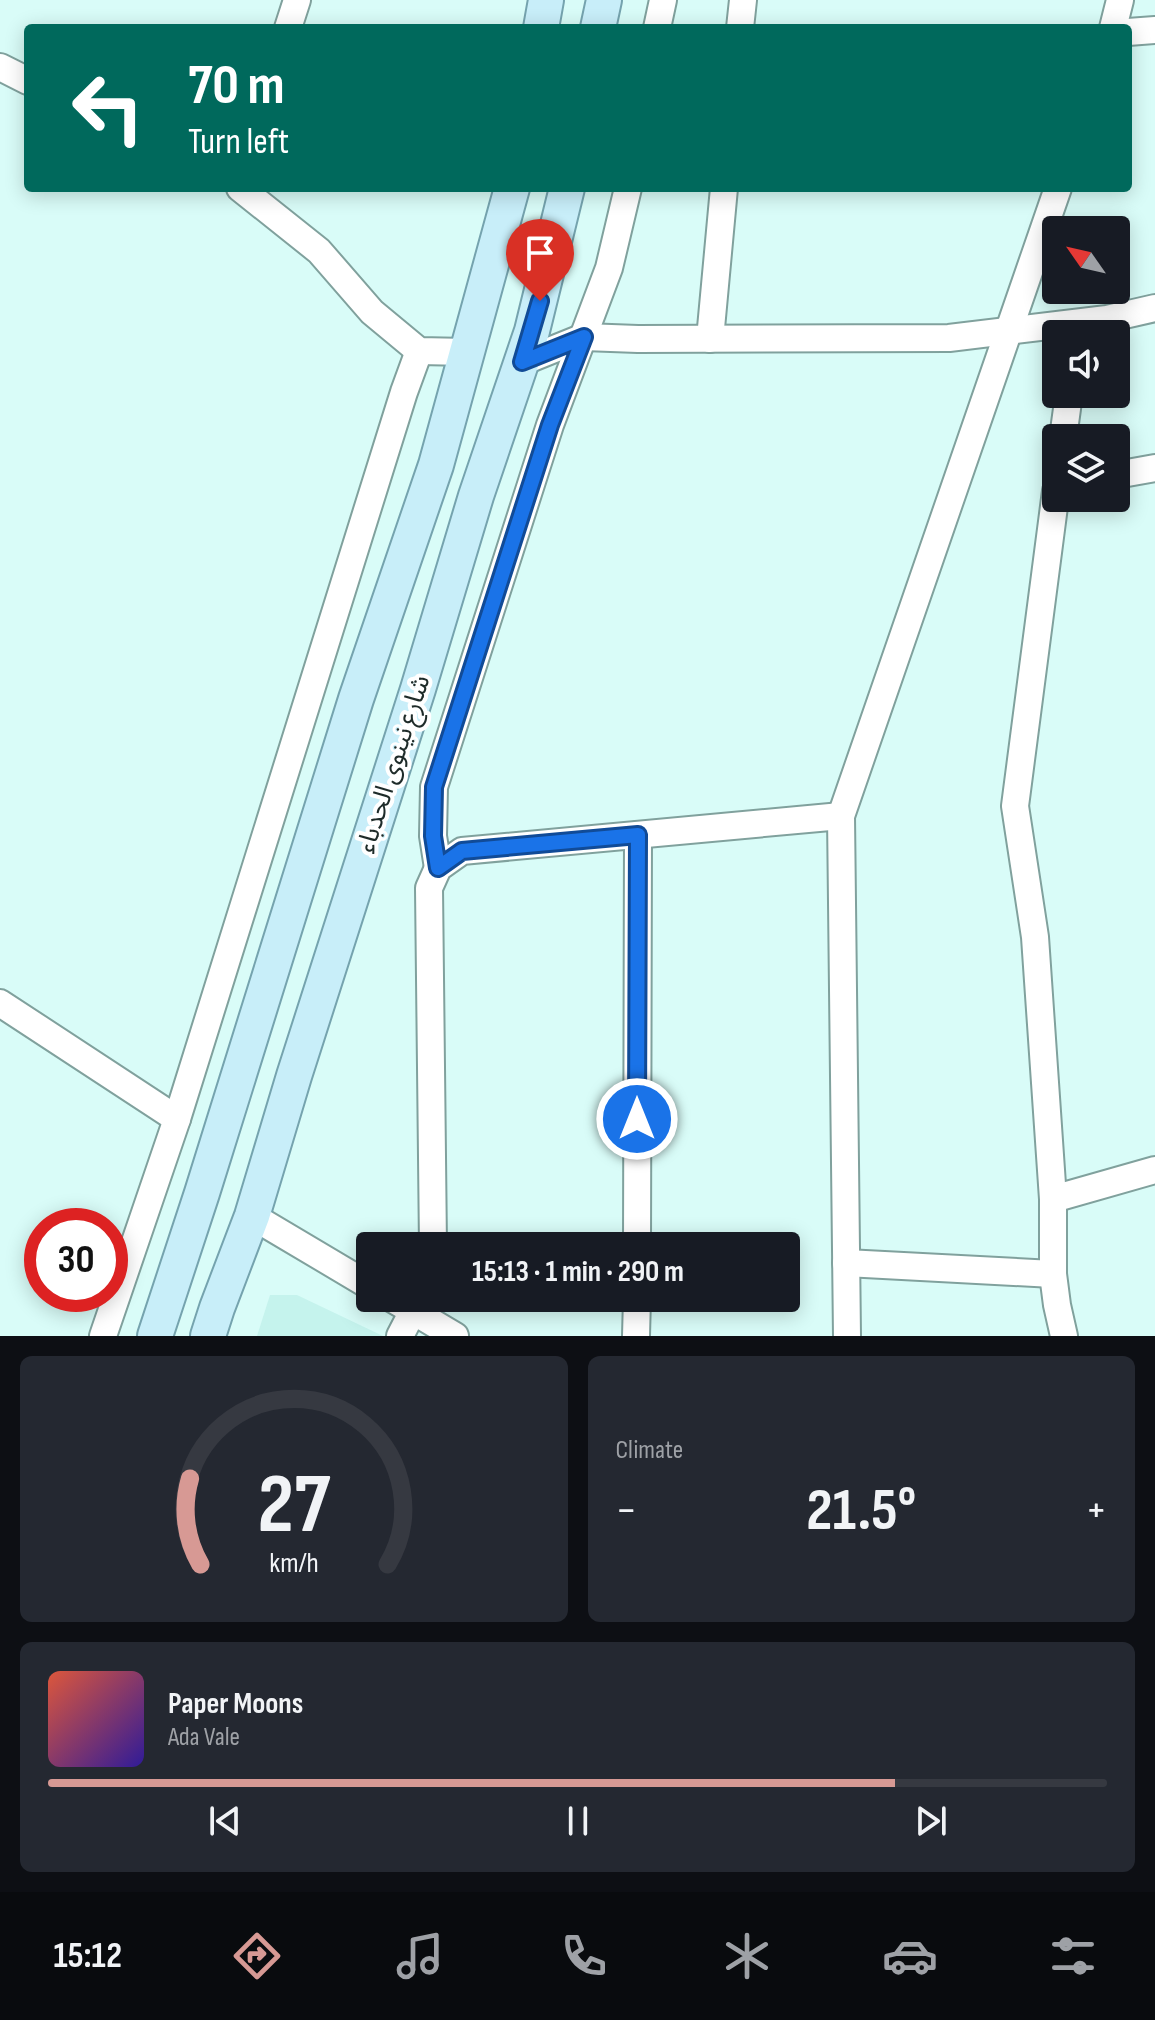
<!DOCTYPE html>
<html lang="en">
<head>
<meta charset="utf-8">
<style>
  body { margin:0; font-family:"Sofia Sans Condensed","Noto Sans Arabic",sans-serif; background:#242831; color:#f1f3f6; height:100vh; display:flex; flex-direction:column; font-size:30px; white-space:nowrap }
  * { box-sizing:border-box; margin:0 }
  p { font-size:26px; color:#9ea1a6 }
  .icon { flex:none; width:44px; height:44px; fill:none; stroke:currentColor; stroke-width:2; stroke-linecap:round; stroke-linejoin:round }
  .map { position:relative; height:1336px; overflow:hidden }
  .details { display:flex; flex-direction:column; gap:20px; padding:20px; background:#0d0f14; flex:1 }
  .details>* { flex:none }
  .banner { position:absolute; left:24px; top:24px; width:1108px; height:168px; border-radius:8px; box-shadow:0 4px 20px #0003; background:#00695c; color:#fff; overflow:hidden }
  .needle { width:52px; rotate:304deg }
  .fabs { position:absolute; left:1042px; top:216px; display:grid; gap:16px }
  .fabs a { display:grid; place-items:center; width:88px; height:88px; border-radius:8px; background:#171b24; box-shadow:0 4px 20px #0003; font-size:40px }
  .speed { position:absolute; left:24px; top:1208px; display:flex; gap:16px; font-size:40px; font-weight:700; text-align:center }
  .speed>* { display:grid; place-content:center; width:104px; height:104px; border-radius:50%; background:#171b24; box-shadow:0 4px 20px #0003; line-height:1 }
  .speed .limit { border:12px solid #d22; background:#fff; color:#111 }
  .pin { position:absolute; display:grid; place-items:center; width:68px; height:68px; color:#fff; margin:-82px -34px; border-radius:50% 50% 50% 0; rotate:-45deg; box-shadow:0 0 8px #0007 }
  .pin .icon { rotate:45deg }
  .me { position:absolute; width:88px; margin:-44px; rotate:0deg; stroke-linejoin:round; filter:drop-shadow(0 0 6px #0008) }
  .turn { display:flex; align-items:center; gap:28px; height:168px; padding:0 32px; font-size:36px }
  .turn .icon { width:104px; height:104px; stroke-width:2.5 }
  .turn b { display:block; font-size:56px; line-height:68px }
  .big { font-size:60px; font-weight:700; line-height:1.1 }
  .details .card { flex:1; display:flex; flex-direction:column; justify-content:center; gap:12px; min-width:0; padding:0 28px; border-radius:12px; background:#242831 }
  .details .dial { align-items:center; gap:0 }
  .dial svg { height:208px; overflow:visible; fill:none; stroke:#363941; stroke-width:7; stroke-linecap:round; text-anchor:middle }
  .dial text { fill:#f1f3f6; stroke:none }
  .song { display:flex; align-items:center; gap:24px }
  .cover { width:96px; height:96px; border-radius:12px; background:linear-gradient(135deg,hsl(10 70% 55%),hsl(250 70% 35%)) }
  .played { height:8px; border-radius:4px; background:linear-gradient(90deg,#d79994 80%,#363941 80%) }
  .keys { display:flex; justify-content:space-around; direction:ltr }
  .heat { display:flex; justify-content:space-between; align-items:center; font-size:44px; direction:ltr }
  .details .tiles { flex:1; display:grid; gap:20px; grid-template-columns:1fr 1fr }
  .card:last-child { grid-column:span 2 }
  .trip { position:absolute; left:356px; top:1232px; width:444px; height:80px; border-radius:8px; background:#171b24; box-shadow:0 4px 20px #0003; font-weight:700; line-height:80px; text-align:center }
  .tabs { display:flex; height:128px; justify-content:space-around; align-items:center; background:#090b0e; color:#9ea1a6 }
  .tabs .icon { width:56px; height:56px }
  .tabs .active { color:#d79994 }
  .tabs b { font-size:36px; color:#f1f3f6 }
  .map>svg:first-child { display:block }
</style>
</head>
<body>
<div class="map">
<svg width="1155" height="1336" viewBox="0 0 1155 1336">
  <rect width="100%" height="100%" fill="#d9fcf8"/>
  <polygon fill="#c5f3ed" points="270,1295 297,1295 383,1336 257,1336"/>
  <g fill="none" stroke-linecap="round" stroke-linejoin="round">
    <defs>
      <g id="minor">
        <polyline points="288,28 297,0"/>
        <polyline points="657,28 663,0"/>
        <polyline points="740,28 743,0"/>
        <polyline points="1113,28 1120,0"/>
        <polyline points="1128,32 1155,30"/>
        <polyline points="0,67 28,81"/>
        <polyline points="240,188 319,251 372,312 419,351 468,352"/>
        <polyline points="710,339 724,188"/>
        <polyline points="522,362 584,337 638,339 949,338 1107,319 1155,308"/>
        <polyline points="1063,438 1069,394"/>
        <polyline points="1116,475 1155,468"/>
        <polyline points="1056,491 1015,806 1035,937 1053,1199 1053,1274 1057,1305 1064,1336"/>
        <polyline points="438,868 433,836 434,787 550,425 609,268 628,188"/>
        <polyline points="0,1003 177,1119"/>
        <polyline points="1053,1199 1155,1170"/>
        <polyline points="252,1216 370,1286"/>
        <polyline points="433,1246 429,888 438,868 462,851 841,816"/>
        <polyline points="637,1246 638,835"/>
        <polyline points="846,1263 1053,1274"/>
        <polyline points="391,1298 455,1336"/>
        <polyline points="103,1336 177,1119 404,392 419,351"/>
        <polyline points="400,1336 413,1311"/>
        <polyline points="636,1336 637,1298"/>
        <polyline points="847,1336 841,816 1058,188"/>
      </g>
      <g id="major">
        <polyline points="541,28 546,0"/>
        <polyline points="598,28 604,0"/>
        <polyline points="155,1336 202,1193 356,699 436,465 512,188"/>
        <polyline points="208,1336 217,1308 252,1216 294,1076 418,689 476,496 532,331 567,188"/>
      </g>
    </defs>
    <use href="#minor" stroke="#80a19d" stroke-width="30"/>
    <use href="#major" stroke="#75a3ae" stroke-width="38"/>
    <use href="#minor" stroke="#fff" stroke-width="26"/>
    <use href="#major" stroke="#c8eef9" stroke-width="34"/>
  </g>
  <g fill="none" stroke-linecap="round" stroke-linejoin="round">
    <defs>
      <polyline id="route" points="540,301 522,362 584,337 550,425 434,787 433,836 438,868 462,851 638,835 637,1119"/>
    </defs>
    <use href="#route" stroke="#114b97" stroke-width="20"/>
    <use href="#route" stroke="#1a73e8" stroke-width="14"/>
  </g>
  <g text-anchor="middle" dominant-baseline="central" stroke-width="8" stroke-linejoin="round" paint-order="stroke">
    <g font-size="26" fill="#1e2b29" stroke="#fff">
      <text transform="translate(394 764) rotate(-72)">شارع نينوى الحدباء</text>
    </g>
  </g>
</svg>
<div class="fabs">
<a><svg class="needle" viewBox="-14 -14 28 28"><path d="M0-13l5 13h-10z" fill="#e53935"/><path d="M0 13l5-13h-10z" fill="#9ea1a6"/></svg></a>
<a><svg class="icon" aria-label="sound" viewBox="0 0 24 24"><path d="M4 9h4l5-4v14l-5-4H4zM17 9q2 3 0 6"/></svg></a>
<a><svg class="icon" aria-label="layers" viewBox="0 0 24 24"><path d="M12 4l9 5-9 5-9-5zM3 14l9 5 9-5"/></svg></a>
</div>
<div class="speed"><div class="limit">30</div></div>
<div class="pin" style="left:540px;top:301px;background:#d93025"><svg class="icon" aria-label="arrive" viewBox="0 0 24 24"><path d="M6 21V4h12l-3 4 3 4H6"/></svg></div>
<svg class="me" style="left:637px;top:1119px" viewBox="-20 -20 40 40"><circle r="17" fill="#1a73e8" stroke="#fff" stroke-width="3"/><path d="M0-11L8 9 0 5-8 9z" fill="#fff"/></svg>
<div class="trip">15:13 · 1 min · 290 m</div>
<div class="banner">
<div class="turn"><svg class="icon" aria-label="left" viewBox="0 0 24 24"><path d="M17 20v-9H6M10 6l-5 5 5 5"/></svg><div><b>70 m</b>Turn left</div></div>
</div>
</div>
<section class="details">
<div class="tiles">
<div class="card dial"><svg viewBox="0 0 100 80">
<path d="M14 69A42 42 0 1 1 86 69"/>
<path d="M14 69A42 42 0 0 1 10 36" stroke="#d79994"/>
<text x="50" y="56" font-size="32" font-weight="700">27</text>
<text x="50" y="72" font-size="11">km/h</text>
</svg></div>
<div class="card"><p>Climate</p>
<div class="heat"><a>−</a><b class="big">21.5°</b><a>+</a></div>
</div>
<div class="card">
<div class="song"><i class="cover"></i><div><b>Paper Moons</b><p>Ada Vale</p></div></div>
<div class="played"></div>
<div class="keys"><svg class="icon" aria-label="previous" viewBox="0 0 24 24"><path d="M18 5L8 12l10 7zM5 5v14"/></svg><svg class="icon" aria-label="pause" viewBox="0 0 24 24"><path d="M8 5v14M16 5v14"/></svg><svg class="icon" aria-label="next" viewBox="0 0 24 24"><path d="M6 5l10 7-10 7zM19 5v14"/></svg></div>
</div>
</div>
</section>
<nav class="tabs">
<b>15:12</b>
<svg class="icon active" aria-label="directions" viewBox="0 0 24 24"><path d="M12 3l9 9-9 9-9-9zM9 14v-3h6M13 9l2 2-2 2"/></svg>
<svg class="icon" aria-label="music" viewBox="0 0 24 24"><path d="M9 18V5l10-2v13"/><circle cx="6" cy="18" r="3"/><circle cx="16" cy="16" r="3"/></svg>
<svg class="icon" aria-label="phone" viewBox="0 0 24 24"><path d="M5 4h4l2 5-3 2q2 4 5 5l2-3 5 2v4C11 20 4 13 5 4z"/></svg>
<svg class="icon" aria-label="climate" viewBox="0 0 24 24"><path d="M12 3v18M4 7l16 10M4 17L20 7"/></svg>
<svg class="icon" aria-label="car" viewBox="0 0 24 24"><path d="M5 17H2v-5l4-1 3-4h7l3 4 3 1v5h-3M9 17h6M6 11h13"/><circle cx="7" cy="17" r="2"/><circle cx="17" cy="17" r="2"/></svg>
<svg class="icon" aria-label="filters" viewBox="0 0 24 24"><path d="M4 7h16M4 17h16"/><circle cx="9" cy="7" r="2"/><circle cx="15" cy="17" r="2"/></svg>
</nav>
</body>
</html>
